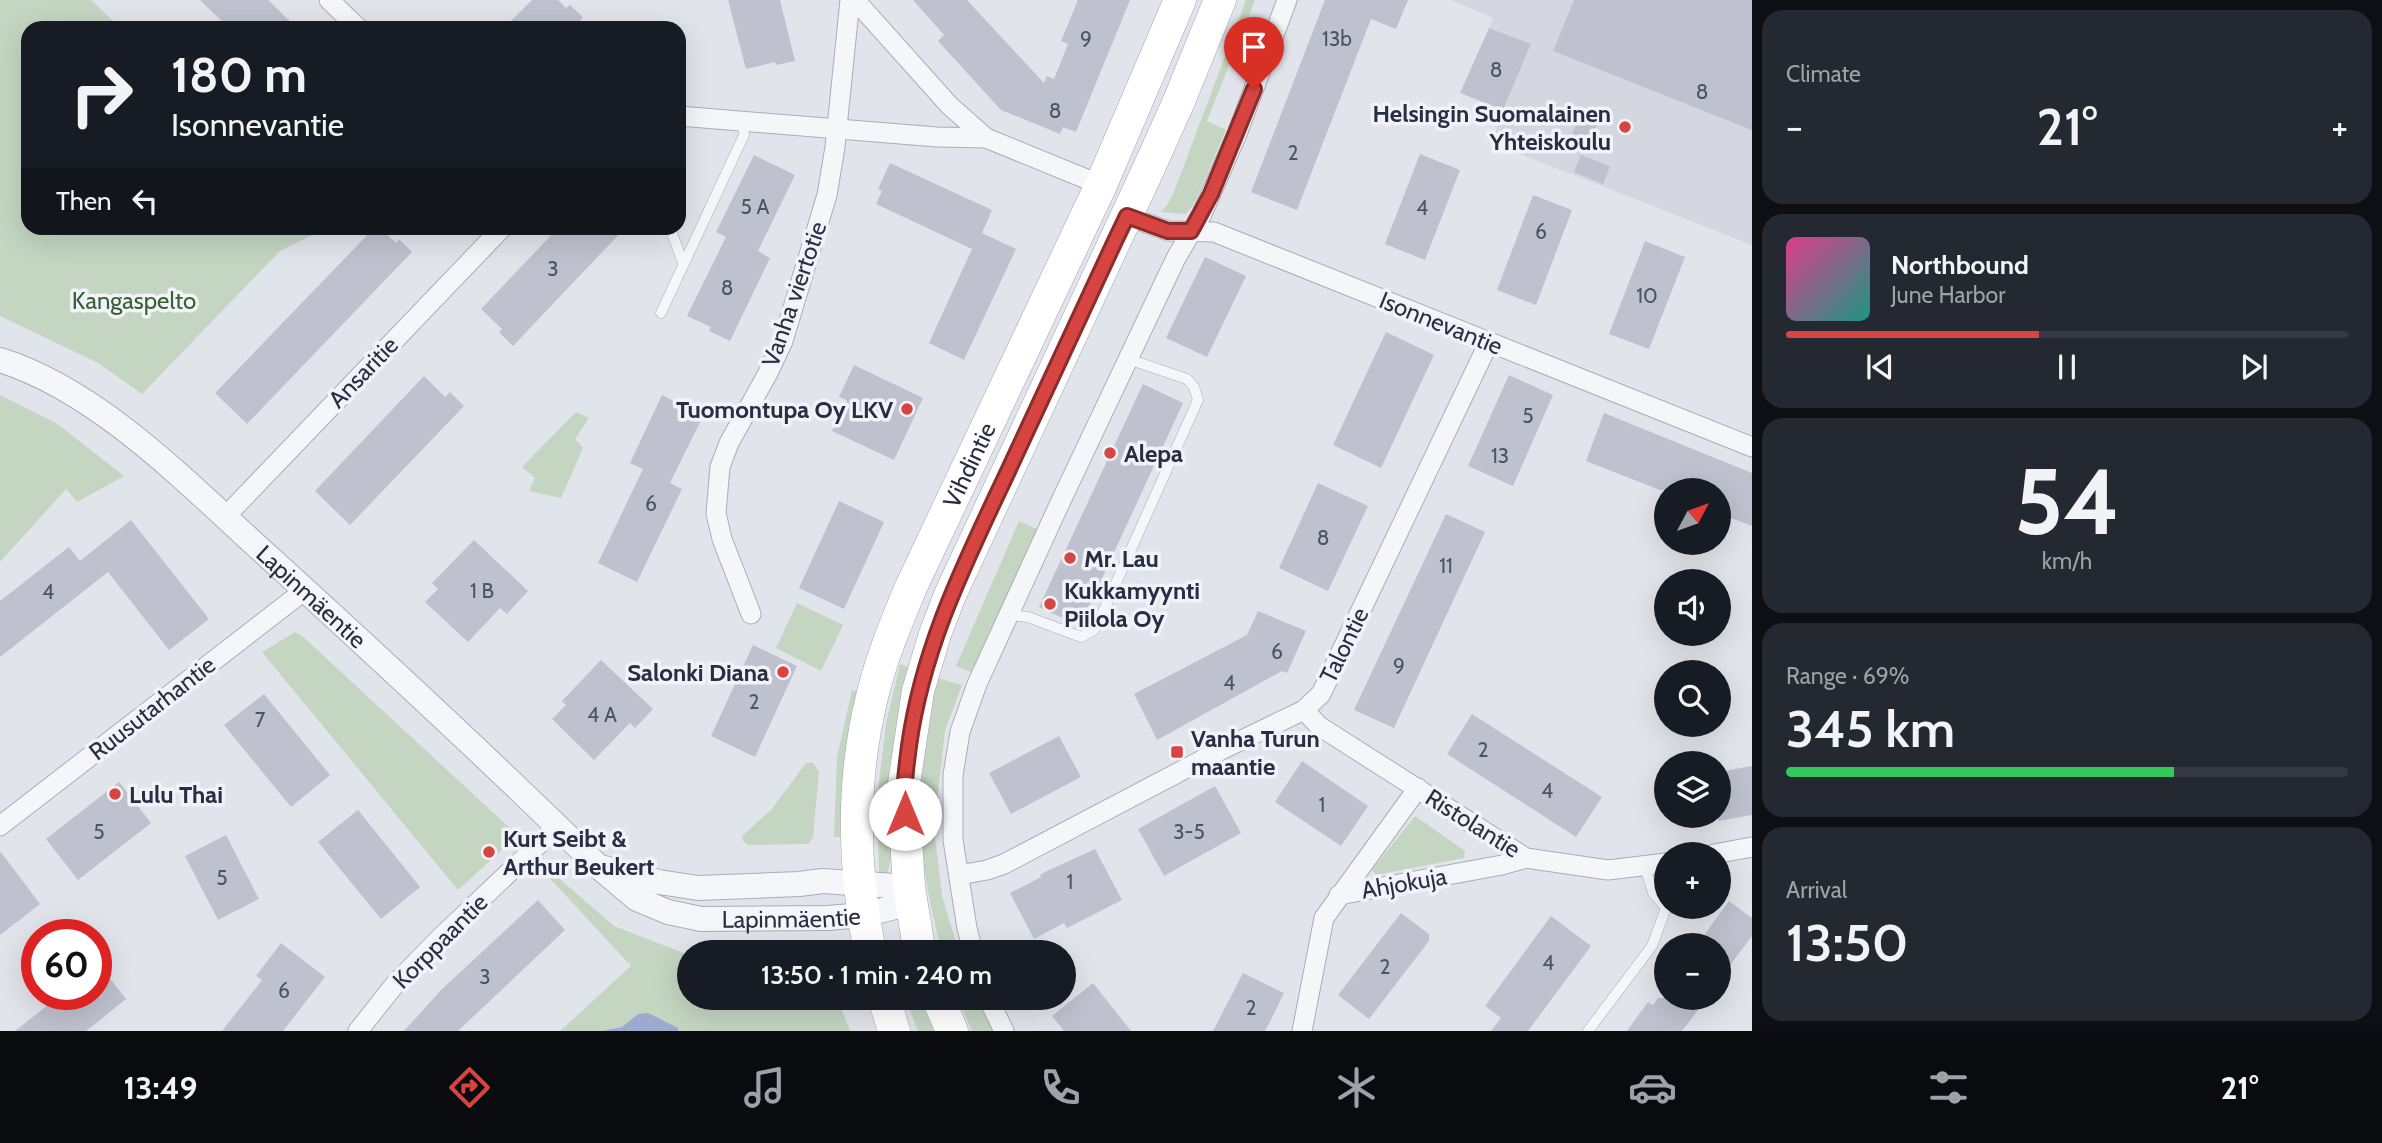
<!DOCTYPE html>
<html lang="en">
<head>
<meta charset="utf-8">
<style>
  body { margin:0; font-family:Cabin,sans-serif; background:#242831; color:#f1f3f6; height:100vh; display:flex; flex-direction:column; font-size:26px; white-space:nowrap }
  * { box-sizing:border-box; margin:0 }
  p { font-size:23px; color:#9ea1a6 }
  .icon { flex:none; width:38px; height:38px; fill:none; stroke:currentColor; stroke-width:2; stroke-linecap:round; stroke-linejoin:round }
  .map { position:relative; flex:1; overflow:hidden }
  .sheet { display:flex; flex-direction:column; gap:10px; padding:10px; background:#0d0f14; width:630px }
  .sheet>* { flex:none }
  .top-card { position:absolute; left:21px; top:21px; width:665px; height:214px; border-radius:21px; box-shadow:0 7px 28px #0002; background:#171b24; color:#f1f3f6; overflow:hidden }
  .needle { width:46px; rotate:49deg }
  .tools { position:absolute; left:1654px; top:478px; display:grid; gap:14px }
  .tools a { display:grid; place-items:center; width:77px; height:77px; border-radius:50%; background:#171b24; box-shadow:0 7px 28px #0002; font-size:35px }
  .speed { position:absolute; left:21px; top:919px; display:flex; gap:14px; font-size:35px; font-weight:700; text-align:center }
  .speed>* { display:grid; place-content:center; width:91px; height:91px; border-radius:50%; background:#171b24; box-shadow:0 7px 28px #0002; line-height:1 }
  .speed .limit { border:10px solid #d22; background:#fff; color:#111 }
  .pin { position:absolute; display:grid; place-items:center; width:60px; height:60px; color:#fff; margin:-72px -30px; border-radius:50% 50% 50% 0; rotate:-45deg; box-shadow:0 0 7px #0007 }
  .pin .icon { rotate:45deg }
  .me { position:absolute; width:77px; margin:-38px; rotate:0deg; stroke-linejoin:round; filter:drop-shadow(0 0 5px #0008) }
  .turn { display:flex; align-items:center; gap:24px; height:147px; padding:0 35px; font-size:32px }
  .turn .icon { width:91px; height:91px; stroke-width:2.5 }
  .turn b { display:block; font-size:49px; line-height:60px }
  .then { display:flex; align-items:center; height:66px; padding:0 35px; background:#0003; gap:14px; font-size:26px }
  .big { font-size:52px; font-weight:600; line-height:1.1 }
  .sheet .widget { flex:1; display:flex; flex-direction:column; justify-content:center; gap:10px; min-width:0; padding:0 24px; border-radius:21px; background:#242831 }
  .sheet .dial { align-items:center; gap:0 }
  .dial b { font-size:91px; line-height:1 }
  .song { display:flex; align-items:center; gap:21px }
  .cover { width:84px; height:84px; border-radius:10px; background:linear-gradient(135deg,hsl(330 70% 55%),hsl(170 70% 35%)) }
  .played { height:7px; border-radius:4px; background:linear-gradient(90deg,#d64541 45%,#363941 45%) }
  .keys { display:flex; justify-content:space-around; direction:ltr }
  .heat { display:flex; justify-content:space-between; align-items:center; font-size:38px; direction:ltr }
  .charge { height:10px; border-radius:5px; background:linear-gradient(90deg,#34c759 69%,#363941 0) }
  .trip { position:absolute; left:677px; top:940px; width:399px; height:70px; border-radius:35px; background:#171b24; box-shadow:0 7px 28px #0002; font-weight:600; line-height:70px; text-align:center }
  .tab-bar { display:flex; height:112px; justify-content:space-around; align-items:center; background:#090b0e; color:#9ea1a6 }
  .tab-bar .icon { width:49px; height:49px }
  .tab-bar .on { color:#d64541 }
  .tab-bar b { font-size:32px; color:#f1f3f6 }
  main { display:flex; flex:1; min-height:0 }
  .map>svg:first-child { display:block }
</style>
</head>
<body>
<main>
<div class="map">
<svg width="1752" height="1031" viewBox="0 0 1752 1031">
  <rect width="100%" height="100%" fill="#e2e4eb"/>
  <polygon fill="#d4d6e0" points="1451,0 1752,0 1752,245 1492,143 1503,110 1531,44 1489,28 1493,18"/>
  <g fill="#c4d5c2">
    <polygon points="0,0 91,0 120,28 28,28 28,228 327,228 280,251 142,394 98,363 0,316"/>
    <polygon points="1246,0 1255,0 1207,121 1226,130 1194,204 1186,214 1161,212 1167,205 1174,192"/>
    <polygon points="0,395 56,423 124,476 77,502 66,489 0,562"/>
    <polygon points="576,412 589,418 575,439 583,448 561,498 529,491 535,478 522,467"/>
    <polygon points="1019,521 1039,530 971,672 956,666"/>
    <polygon points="797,603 843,625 821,671 776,648"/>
    <polygon points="295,632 301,635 512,830 515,838 458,890 262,652"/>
    <polygon points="900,664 910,668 895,847 887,873 881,875 879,872 877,799 886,724"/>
    <path d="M 934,677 L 962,685 L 945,731 L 934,829 L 942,896 L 959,952 L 942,952 C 928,898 916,842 920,785 C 922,749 929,713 934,677 Z"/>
    <polygon points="852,690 859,692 840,837 834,837 837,757"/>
    <polygon points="806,763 813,763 819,772 813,837 808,844 748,845 743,841 742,836 771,810"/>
    <polygon points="1415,816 1465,851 1464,858 1376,875 1372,870"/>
    <polygon points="544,872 554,874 614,926 689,955 690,998 837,998 850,1031 560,1031 631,966"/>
    <polygon points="905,998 920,998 934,1031 918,1031"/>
    <polygon points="958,998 977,998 993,1031 972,1031"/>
  </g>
  <polygon fill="#9baacd" points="648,1013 678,1028 678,1031 602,1031 622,1027 638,1014"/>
  <g fill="#bfc2ce">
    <polygon points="200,0 268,0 297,28 229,28"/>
    <polygon points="532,0 558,0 566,8 570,5 583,17 580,21 587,28 504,28"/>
    <polygon points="728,0 780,0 795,61 776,65 775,62 746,69"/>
    <polygon points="913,0 967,0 1044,83 1047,76 1054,79 1068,44 1061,41 1078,0 1130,0 1076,132 1063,127 1060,134 1001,110 938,41 944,35"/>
    <polygon points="1325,0 1408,0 1396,29 1371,19 1297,210 1251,192"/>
    <polygon points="1574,0 1752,0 1752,130 1553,51"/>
    <polygon points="1489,28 1531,44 1503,110 1460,93"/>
    <polygon points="1582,110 1600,117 1587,149 1569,141"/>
    <polygon points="1420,154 1460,170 1425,260 1385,244"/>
    <polygon points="754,155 795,175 758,251 770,258 730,341 709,331 711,327 687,316 726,237 716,232"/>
    <polygon points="1581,155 1610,166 1603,184 1574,172"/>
    <polygon points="890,163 992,210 982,233 1016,249 964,360 929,343 972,249 876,204 882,191 878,189"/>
    <polygon points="1533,195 1572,210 1536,305 1497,290"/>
    <polygon points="374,228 380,228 396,243 399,239 412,252 247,424 215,393"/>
    <polygon points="558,228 625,228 513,346 499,332 502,329 481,309"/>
    <polygon points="1645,241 1685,257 1649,349 1609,334"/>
    <polygon points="1205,257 1246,276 1207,357 1166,338"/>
    <polygon points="1386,332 1434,355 1381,468 1333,445"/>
    <polygon points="854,365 923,398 894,460 832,431 847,400 839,397"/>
    <polygon points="1509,375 1553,395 1513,486 1468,466"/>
    <polygon points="424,376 445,397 450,392 464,406 350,525 315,491"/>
    <polygon points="1143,384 1183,403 1080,626 1039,607"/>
    <polygon points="662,395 686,407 688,404 705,412 670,483 682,489 637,582 598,563 643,469 630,463"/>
    <polygon points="1604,413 1752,473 1752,526 1718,513 1718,490 1660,490 1586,461"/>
    <polygon points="1318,483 1368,506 1328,591 1279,568"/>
    <polygon points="839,501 884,522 844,609 799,588"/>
    <polygon points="1446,514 1485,532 1394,728 1354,710"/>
    <polygon points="131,520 209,619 169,650 108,572 0,657 0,601 69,547 80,561"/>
    <polygon points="474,540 528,591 507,614 500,608 468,642 425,602 438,589 432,583"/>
    <polygon points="1258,611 1306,631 1287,673 1282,671 1157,740 1134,694 1247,635"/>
    <polygon points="753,645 797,666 755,757 711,736"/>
    <polygon points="601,660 653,709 635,728 630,723 594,760 552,719 566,705 562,701"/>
    <polygon points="264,694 330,775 291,807 224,725"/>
    <polygon points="1472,714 1602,797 1576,837 1447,754"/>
    <polygon points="1059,736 1081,777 1011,814 989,773"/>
    <polygon points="1302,761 1368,806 1341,846 1275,802"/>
    <polygon points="1752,766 1752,815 1718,821 1718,772"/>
    <polygon points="119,782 151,823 78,880 46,839"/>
    <polygon points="1215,786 1241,833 1164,876 1138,829"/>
    <polygon points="358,810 420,887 381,919 318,842"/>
    <polygon points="226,835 259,899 218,920 185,856"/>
    <polygon points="1095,849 1122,900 1067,928 1064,923 1034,939 1010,893 1041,877 1040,875 1047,871"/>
    <polygon points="0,851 40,904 0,935"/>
    <polygon points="538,900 565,930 458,1031 404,1031 442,989"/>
    <polygon points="1729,901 1752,918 1752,936 1718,981 1718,945 1697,945"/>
    <polygon points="1401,913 1429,934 1429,941 1369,1019 1338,995"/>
    <polygon points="1551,916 1591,946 1528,1031 1491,1031 1501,1018 1485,1006"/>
    <polygon points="281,943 325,977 283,1031 222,1031 262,980 256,976"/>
    <polygon points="96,961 126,999 86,1031 15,1031 62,994 96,994"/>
    <polygon points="1243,973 1284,993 1271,1020 1265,1031 1213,1031"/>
    <polygon points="1093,983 1131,1031 1064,1031 1052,1016"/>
    <polygon points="1658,998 1707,998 1682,1031 1627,1031 1648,1002 1653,1005"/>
  </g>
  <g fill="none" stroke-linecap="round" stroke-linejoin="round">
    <defs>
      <g id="service">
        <polyline points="670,228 683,263"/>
        <polyline points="661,313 744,135 743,119"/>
        <polyline points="1009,615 1028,617 1081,637 1094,630 1103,612 1198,400 1194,387 1187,379 1128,359"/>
        <polyline points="1588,1031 1652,946 1666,908 1653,893 1645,867"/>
      </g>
      <g id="minor">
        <polyline points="329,0 358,28"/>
        <polyline points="855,0 949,105 986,138 1101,185"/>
        <polyline points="679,116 937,137 986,138"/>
        <polyline points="1127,216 1168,231 1214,232 1752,447"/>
        <polyline points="225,517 502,228"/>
        <polyline points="751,614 722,539 716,513 720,467 729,443 768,373 783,341 827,195 835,147 850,0"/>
        <polyline points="1304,710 1319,726 1526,858 1608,870 1666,863"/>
        <polyline points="0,826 305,590"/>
        <polyline points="1714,854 1752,847"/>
        <polyline points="959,875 987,870 1004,864 1221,750 1304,710 1321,694 1489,342"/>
        <polyline points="1339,895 1502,865 1526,858"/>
        <polyline points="973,952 967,928 953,840 953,775 960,732 977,684 1059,505 1176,258 1202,214 1237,134 1287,0"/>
        <polyline points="988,998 1004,1031"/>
        <polyline points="358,1031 396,983 441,937 558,826"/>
        <polyline points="1302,1031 1324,918 1418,788"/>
      </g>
      <g id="tertiary">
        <path id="s1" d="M 0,360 C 102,392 193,489 271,559 C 382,660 492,762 599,867 L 637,899 L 668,912 L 701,919 L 828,918 L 863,915 L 911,903"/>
        <polyline points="604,868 659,882 698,888 799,884 823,881 909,887"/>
      </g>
      <g id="primary">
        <path id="s2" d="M 870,952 C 853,868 851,782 872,697 C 881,659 896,623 911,587 L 1101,185 L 1180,0"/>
        <polyline points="921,952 918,942 909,887 903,790 918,691 935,634 950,595 1148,170 1179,101 1220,0"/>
        <polyline points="884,998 894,1031"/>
        <polyline points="938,998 952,1031"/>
      </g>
    </defs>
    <use href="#service" stroke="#aaadb9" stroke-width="11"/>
    <use href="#minor" stroke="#aaadb9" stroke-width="21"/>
    <use href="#tertiary" stroke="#aaadb9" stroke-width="26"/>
    <use href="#primary" stroke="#a0a5b7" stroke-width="33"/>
    <use href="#service" stroke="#f5f6f9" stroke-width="10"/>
    <use href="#minor" stroke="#f5f6f9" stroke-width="19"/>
    <use href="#tertiary" stroke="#f5f6f9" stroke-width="24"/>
    <use href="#primary" stroke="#fff" stroke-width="32"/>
  </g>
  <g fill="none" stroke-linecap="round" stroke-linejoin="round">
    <defs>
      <path id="route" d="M 905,814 C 903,791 906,769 909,746 C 923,644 967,559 1010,467 C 1045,392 1080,316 1115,241 L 1127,216 L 1168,231 L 1191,231 L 1211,194 L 1254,89"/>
    </defs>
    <use href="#route" stroke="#8b2d2a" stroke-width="18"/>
    <use href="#route" stroke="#d64541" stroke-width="12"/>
  </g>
  <g fill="#d64541" stroke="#f2f3f8" stroke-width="2.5">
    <circle cx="1625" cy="127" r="7"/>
    <circle cx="907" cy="409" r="7"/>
    <circle cx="1110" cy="453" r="7"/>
    <circle cx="1070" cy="558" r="7"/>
    <circle cx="1050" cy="604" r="7"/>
    <circle cx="783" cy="672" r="7"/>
    <rect x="1170" y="745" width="14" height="14" rx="3.5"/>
    <circle cx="115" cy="794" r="7"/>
    <circle cx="489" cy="852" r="7"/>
  </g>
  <g text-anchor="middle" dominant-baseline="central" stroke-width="7" stroke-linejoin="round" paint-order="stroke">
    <g font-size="21" fill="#4e5366">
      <text x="1086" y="38">9</text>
      <text x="1337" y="38">13b</text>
      <text x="1496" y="69">8</text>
      <text x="1702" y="91">8</text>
      <text x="1055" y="110">8</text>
      <text x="1293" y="152">2</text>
      <text x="755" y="206">5 A</text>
      <text x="1422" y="207">4</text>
      <text x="1541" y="231">6</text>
      <text x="553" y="268">3</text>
      <text x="727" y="287">8</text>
      <text x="1647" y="295">10</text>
      <text x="1528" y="415">5</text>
      <text x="1500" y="455">13</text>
      <text x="651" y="503">6</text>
      <text x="1323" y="537">8</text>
      <text x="1446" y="565">11</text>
      <text x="482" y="590">1 B</text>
      <text x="48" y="591">4</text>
      <text x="1277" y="651">6</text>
      <text x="1399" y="665">9</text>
      <text x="1229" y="682">4</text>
      <text x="754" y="701">2</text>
      <text x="602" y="714">4 A</text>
      <text x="260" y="719">7</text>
      <text x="1483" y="749">2</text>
      <text x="1547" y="790">4</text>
      <text x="1322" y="804">1</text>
      <text x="99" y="831">5</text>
      <text x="1189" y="831">3-5</text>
      <text x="222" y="877">5</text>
      <text x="1070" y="881">1</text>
      <text x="1548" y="962">4</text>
      <text x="1385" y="966">2</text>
      <text x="485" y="976">3</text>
      <text x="284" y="990">6</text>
      <text x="1251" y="1007">2</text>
    </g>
    <g font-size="24" font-weight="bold" fill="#292e44" stroke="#f2f3f8" text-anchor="start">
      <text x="1611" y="113" text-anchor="end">Helsingin Suomalainen<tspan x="1611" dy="28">Yhteiskoulu</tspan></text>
      <text x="893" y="409" text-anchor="end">Tuomontupa Oy LKV</text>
      <text x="1124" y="453">Alepa</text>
      <text x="1084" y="558">Mr. Lau</text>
      <text x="1064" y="590">Kukkamyynti<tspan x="1064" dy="28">Piilola Oy</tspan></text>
      <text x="769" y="672" text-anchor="end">Salonki Diana</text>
      <text x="1191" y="738">Vanha Turun<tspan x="1191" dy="28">maantie</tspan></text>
      <text x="129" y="794">Lulu Thai</text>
      <text x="503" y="838">Kurt Seibt &amp;<tspan x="503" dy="28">Arthur Beukert</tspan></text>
    </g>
    <g font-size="24" fill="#292e44" stroke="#f2f3f8">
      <text transform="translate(794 294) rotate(-71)">Vanha viertotie</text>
      <text transform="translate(1441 323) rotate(22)">Isonnevantie</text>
      <text transform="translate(363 372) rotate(-46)">Ansaritie</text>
      <text stroke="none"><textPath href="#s2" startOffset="509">Vihdintie</textPath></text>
      <text stroke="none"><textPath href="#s1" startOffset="394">Lapinmäentie</textPath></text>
      <text transform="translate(1344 645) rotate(-64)">Talontie</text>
      <text transform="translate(152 708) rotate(-38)">Ruusutarhantie</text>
      <text transform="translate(1473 823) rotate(32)">Ristolantie</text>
      <text transform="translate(1404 883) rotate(-10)">Ahjokuja</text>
      <text stroke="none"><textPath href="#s1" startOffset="996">Lapinmäentie</textPath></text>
      <text transform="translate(440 941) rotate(-45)">Korppaantie</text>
    </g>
    <g font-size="24" fill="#366035" stroke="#f2f3f8">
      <text x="134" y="300">Kangaspelto</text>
    </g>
  </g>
</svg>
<div class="tools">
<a><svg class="needle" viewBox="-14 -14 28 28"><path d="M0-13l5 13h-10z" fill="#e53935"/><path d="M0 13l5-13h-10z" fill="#9ea1a6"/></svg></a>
<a><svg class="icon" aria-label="sound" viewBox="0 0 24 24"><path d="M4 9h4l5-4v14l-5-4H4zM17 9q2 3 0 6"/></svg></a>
<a><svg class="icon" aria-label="search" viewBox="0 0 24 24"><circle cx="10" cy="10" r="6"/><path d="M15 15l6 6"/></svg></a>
<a><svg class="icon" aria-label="layers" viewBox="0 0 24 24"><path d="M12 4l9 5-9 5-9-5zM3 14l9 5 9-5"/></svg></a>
<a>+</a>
<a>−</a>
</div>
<div class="speed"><div class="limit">60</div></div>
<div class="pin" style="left:1254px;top:89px;background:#d93025"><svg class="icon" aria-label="arrive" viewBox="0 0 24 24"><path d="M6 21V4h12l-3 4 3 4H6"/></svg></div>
<svg class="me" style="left:905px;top:814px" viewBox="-20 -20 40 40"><circle r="19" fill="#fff"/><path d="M0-13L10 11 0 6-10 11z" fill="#d64541"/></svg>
<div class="trip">13:50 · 1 min · 240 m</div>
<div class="top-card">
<div class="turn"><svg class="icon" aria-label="right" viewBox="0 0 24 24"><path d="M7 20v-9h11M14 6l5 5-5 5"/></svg><div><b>180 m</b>Isonnevantie</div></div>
<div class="then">Then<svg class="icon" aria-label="left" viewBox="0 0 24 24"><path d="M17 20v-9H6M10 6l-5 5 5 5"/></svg></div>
</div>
</div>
<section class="sheet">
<div class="widget"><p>Climate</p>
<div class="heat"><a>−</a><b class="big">21°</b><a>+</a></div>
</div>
<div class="widget">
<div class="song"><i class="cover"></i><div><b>Northbound</b><p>June Harbor</p></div></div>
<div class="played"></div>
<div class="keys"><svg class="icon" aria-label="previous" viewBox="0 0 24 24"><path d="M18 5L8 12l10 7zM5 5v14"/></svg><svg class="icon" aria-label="pause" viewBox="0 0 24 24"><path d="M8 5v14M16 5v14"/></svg><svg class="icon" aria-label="next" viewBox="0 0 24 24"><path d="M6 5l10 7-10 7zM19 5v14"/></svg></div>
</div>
<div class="widget dial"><b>54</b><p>km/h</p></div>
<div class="widget"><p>Range · 69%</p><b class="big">345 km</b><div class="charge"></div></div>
<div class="widget"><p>Arrival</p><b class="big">13:50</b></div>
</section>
</main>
<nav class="tab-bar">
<b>13:49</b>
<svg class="icon on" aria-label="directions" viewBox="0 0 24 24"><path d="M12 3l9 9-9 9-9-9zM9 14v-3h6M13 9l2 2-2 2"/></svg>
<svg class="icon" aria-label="music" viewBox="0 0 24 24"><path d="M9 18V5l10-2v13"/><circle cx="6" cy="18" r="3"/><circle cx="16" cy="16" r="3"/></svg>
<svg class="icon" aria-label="phone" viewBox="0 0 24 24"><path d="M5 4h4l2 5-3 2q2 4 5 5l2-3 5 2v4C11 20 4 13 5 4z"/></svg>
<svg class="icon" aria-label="climate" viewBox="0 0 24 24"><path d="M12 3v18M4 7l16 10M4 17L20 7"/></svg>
<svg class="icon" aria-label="car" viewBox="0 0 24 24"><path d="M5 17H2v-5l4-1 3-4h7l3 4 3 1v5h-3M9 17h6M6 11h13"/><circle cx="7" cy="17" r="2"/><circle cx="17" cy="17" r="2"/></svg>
<svg class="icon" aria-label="filters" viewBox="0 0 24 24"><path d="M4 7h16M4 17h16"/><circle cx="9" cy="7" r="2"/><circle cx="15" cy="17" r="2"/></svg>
<b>21°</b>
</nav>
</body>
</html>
